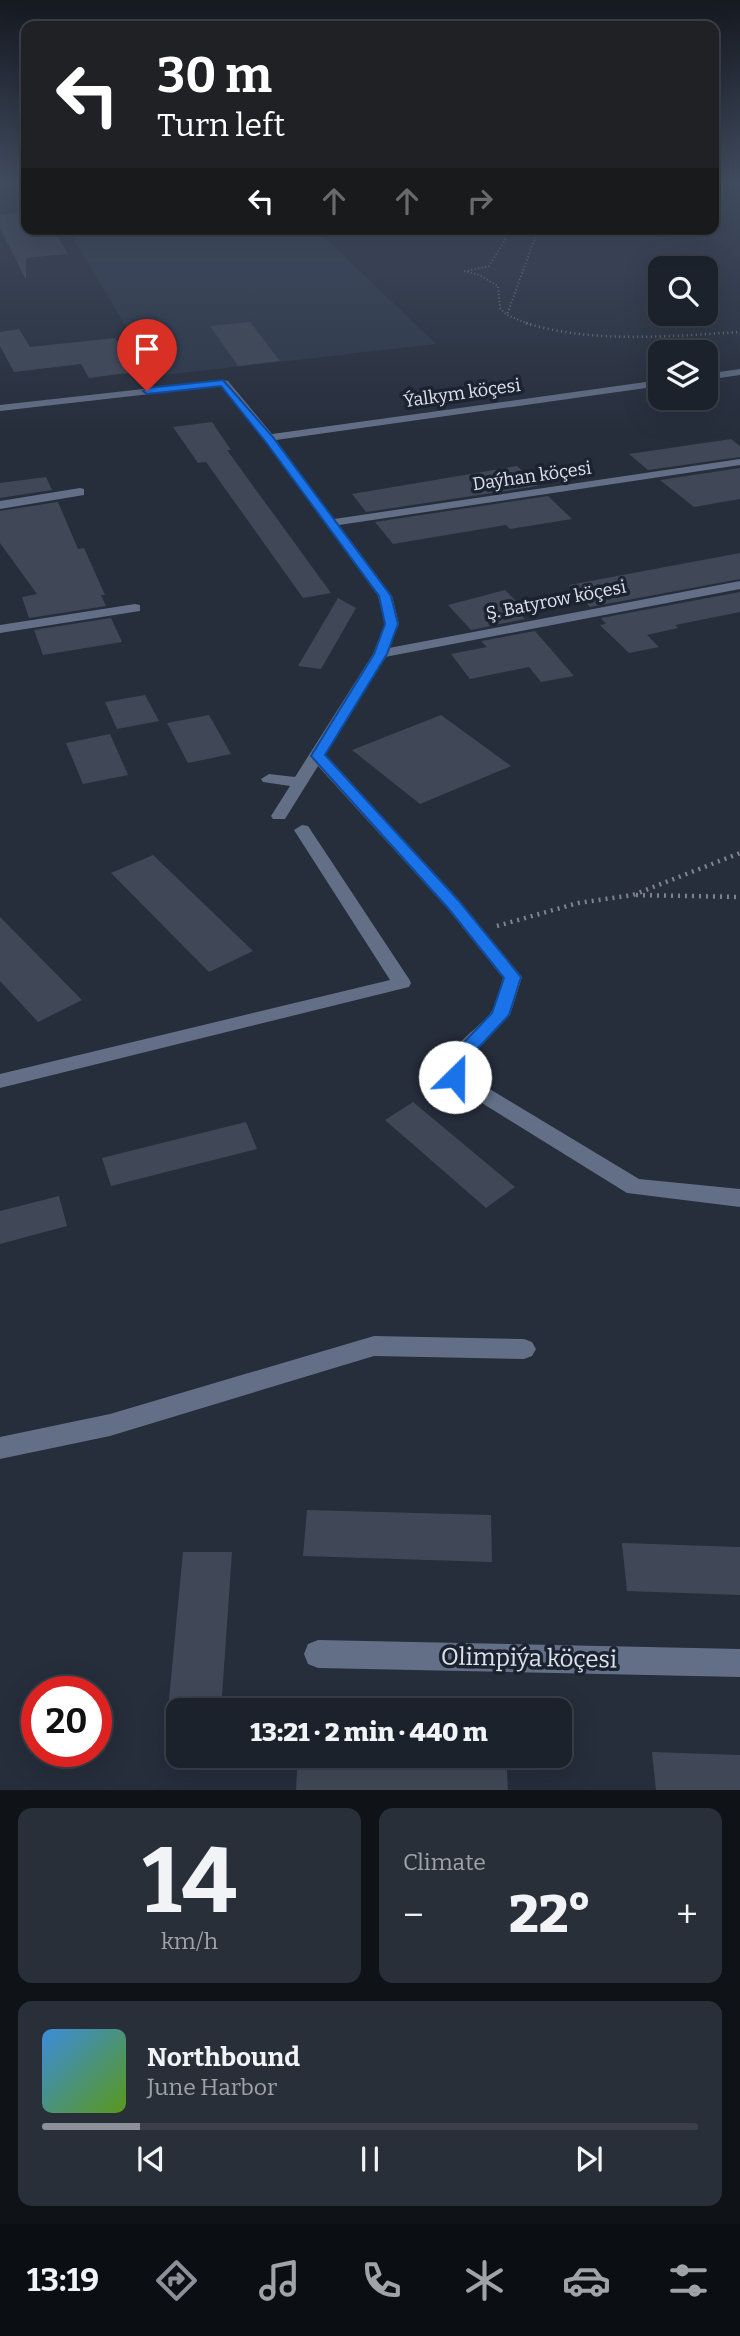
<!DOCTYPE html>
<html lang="en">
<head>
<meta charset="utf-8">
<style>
  body { margin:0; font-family:Bitter,serif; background:#292f38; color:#f1f3f6; height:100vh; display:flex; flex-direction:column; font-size:26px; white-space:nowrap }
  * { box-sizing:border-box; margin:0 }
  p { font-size:23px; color:#a0a4a9 }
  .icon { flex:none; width:38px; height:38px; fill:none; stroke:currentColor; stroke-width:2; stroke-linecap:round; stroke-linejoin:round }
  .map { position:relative; height:1790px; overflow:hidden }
  .details { display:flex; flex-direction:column; gap:18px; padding:18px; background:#0f1318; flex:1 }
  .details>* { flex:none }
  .hud { position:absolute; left:21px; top:21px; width:698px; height:214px; border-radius:14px; box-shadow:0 7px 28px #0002,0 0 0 2px #3a3f48; background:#202124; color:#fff; overflow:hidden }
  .fabs { position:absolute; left:648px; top:256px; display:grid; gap:14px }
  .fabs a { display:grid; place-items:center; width:70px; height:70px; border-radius:14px; background:#1c222c; box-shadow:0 7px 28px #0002,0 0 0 2px #3a3f48; font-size:35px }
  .speed { position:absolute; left:21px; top:1676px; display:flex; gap:14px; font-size:35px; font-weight:700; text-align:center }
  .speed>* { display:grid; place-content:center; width:91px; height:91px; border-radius:50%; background:#1c222c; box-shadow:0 7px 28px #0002,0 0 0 2px #3a3f48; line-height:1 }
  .speed .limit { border:10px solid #d22; background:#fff; color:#111 }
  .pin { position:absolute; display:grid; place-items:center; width:60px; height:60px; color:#fff; margin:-72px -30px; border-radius:50% 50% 50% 0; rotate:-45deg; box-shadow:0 0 7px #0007 }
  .pin .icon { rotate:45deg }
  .me { position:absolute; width:77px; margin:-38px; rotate:23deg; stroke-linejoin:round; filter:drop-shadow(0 0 5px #0008) }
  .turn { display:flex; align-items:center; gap:24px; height:147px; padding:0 21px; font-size:32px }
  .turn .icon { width:91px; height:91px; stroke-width:2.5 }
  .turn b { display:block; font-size:49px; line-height:60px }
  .lanes { display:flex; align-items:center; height:66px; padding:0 21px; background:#0003; justify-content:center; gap:35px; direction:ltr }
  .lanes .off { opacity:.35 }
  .big { font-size:52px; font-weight:800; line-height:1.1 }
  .details .card { flex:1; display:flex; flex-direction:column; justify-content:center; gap:10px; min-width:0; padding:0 24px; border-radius:14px; background:#292f38 }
  .details .dial { align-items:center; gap:0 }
  .dial b { font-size:91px; line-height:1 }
  .song { display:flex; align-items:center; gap:21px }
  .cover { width:84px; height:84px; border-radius:10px; background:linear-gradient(135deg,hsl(210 70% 55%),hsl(90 70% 35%)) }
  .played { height:7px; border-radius:4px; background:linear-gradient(90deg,#8c9099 15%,#3a3f48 15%) }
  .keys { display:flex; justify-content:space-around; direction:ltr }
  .heat { display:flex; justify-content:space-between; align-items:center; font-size:38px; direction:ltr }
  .details .tiles { flex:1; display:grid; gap:18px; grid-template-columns:1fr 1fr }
  .card:last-child { grid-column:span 2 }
  .trip { position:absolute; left:166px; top:1698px; width:406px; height:70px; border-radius:14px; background:#1c222c; box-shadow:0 7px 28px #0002,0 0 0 2px #3a3f48; font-weight:800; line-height:70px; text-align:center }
  .menu { display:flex; height:112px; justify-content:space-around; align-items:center; background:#0b0e12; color:#a0a4a9 }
  .menu .icon { width:49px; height:49px }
  .menu .current { color:#8c9099 }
  .menu b { font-size:32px; color:#f1f3f6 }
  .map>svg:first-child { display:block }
</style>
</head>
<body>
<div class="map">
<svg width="740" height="1790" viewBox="0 0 740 1790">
  <rect width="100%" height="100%" fill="#262d3b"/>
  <polygon fill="#2c374a" points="68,229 316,229 436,344 155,376"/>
  <g fill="#404857">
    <polygon points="26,212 26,229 53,229 68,254 26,258 26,280 0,228 0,215"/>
    <polygon points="250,322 280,361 238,366 210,326"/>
    <polygon points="19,329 30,347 115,338 135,372 89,378 81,364 14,372 0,346 0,332"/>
    <polygon points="212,422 231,450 227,450 331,593 303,598 206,462 198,463 173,427"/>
    <polygon points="731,439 740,446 740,457 648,470 629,454"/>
    <polygon points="517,466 538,486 366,512 352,494"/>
    <polygon points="740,468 740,499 694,507 660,480"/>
    <polygon points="46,477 52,490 0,498 0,483"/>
    <polygon points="548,496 572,519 510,529 506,525 393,544 375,522"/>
    <polygon points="58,502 78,549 84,548 105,595 101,595 106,606 29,618 22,597 37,594 0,543 0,511"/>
    <polygon points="740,553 740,579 590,607 569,585"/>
    <polygon points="505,590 524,609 517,610 525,619 471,630 448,605"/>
    <polygon points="740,592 740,612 675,625 678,628 647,635 659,647 629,653 600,625 606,624 601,618"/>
    <polygon points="338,598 356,608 321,669 298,666"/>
    <polygon points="111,618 122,642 43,655 34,630"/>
    <polygon points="535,631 574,676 541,682 529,667 470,679 451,654 487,647 481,641"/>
    <polygon points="145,695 159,721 117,729 105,702"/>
    <polygon points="209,715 231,754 188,763 167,723"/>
    <polygon points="441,715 511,766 420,804 352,750"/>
    <polygon points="110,734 128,775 83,784 66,743"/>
    <polygon points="153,855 253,951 209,972 111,873"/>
    <polygon points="0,917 82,1000 38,1022 0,981"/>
    <polygon points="413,1102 515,1187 486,1208 385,1120"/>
    <polygon points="246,1122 257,1149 111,1186 102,1158"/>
    <polygon points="59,1196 67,1226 0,1244 0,1211"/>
    <polygon points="307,1510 491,1515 492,1562 303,1556"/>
    <polygon points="622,1543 740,1547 740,1595 627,1591"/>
    <polygon points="183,1552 232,1552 221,1710 168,1710"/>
    <polygon points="652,1752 740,1755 740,1790 656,1790"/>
    <polygon points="298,1755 506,1755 508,1790 296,1790"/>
  </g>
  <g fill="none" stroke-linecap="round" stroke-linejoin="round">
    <g stroke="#7e848f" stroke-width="2" stroke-dasharray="1 2.5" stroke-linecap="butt">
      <polyline points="464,271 479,275 498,286 500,308 507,315"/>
      <polyline points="468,271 489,266 512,229"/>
      <polyline points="531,325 507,315 538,229"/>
    </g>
    <path stroke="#7e848f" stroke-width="2.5" stroke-dasharray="1 3.5" stroke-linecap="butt" d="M 526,323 C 593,344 671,336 740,332"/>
    <g stroke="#7e848f" stroke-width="4.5" stroke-dasharray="2 5" stroke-linecap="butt">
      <polyline points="636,895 740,897"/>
      <polyline points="497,926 578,903 633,895 740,853"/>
    </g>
    <g fill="#626f86" fill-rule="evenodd">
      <polygon points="740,369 740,375 705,380 705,374"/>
      <path d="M 224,380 L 228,381 L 272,434 L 660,380 L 660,386 L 276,440 L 334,519 L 740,459 L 740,465 L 339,525 L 392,596 L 399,624 L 389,648 L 740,581 L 740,589 L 385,657 L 325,754 L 459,900 L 522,977 L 510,1015 L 466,1062 L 465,1074 L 639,1179 L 740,1189 L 740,1207 L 627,1193 L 448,1082 C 433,1056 475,1032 489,1015 C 497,1005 499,989 503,978 L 447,908 L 318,766 L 285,819 L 273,819 L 271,816 L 290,786 L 263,782 L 261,779 L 269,774 L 295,777 L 373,654 L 385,624 L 378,596 L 265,440 L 221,386 L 0,411 L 0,405 Z"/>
      <polygon points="80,488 84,489 84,495 0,509 0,501"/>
      <polygon points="135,604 140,605 140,611 0,633 0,625"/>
      <polygon points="302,825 308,826 409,979 411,983 409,987 0,1088 0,1074 390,980 294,830"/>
      <polygon points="374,1336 524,1339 532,1342 536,1349 532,1356 524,1359 374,1356 110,1436 0,1459 0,1437 110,1414"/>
      <polygon points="318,1640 740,1649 740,1677 318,1668 308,1664 304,1654 308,1644"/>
    </g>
  </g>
  <linearGradient id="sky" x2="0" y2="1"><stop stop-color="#151920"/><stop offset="0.42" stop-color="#414c60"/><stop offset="1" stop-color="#414c60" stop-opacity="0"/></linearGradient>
  <rect width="740" height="435" fill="url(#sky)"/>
  <polygon fill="#1a73e8" stroke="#114b97" stroke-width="2" points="223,380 272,436 391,596 398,624 387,654 325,755 459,901 521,977 509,1015 465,1062 462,1082 449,1082 446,1077 447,1060 492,1013 504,978 448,908 311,756 374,654 385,624 379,596 265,441 221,386 147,394 143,391 147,388"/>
  <g text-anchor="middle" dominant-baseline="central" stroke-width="7" stroke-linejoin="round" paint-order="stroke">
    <g font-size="18" fill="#dde2eb" stroke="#1c2330">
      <text transform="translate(462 393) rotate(-8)">Ýalkym köçesi</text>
      <text transform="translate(532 476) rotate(-8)">Daýhan köçesi</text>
      <text transform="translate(556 600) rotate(-11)">Ş. Batyrow köçesi</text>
    </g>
    <g font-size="24" fill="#dde2eb" stroke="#1c2330">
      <text transform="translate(529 1658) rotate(1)">Olimpiýa köçesi</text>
    </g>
  </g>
</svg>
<div class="fabs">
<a><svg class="icon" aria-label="search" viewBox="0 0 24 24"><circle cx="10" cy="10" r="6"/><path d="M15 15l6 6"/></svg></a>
<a><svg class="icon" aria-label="layers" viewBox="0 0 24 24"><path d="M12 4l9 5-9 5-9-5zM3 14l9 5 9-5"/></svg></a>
</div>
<div class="speed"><div class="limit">20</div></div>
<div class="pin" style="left:147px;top:391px;background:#d93025"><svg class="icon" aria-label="arrive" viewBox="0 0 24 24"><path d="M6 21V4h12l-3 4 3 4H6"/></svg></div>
<svg class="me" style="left:455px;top:1077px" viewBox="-20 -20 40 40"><circle r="19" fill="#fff"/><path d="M0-13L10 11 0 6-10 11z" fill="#1a73e8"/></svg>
<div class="trip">13:21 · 2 min · 440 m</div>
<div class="hud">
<div class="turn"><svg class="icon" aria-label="left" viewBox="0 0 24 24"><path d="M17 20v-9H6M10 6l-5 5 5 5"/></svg><div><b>30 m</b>Turn left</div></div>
<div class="lanes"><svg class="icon" aria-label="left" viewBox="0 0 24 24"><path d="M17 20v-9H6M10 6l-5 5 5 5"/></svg><svg class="icon off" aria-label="ahead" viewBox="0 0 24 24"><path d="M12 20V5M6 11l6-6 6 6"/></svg><svg class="icon off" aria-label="ahead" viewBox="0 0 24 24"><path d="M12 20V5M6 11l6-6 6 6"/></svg><svg class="icon off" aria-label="right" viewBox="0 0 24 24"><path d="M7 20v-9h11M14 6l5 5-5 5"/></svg></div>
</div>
</div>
<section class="details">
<div class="tiles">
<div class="card dial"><b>14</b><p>km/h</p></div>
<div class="card"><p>Climate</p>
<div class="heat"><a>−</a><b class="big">22°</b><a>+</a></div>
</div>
<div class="card">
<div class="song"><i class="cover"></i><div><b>Northbound</b><p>June Harbor</p></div></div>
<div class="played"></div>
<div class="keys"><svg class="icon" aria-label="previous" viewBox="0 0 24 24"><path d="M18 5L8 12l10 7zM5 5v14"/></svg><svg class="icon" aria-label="pause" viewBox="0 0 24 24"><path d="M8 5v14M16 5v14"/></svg><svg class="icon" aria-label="next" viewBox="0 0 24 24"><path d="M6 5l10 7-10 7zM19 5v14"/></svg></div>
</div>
</div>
</section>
<nav class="menu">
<b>13:19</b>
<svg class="icon current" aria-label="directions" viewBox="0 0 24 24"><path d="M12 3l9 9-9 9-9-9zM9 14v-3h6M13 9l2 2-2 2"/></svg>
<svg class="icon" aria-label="music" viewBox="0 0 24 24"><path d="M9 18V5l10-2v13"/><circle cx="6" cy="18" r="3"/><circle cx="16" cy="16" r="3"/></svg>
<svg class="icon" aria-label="phone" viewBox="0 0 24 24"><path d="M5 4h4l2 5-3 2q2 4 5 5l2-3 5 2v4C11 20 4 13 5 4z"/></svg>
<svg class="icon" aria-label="climate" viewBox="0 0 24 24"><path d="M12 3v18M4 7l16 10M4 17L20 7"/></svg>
<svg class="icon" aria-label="car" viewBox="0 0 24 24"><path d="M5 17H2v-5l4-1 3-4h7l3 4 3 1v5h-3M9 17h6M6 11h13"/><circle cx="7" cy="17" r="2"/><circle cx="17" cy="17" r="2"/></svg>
<svg class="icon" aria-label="filters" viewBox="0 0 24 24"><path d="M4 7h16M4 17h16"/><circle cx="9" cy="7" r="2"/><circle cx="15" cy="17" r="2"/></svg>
</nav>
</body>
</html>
